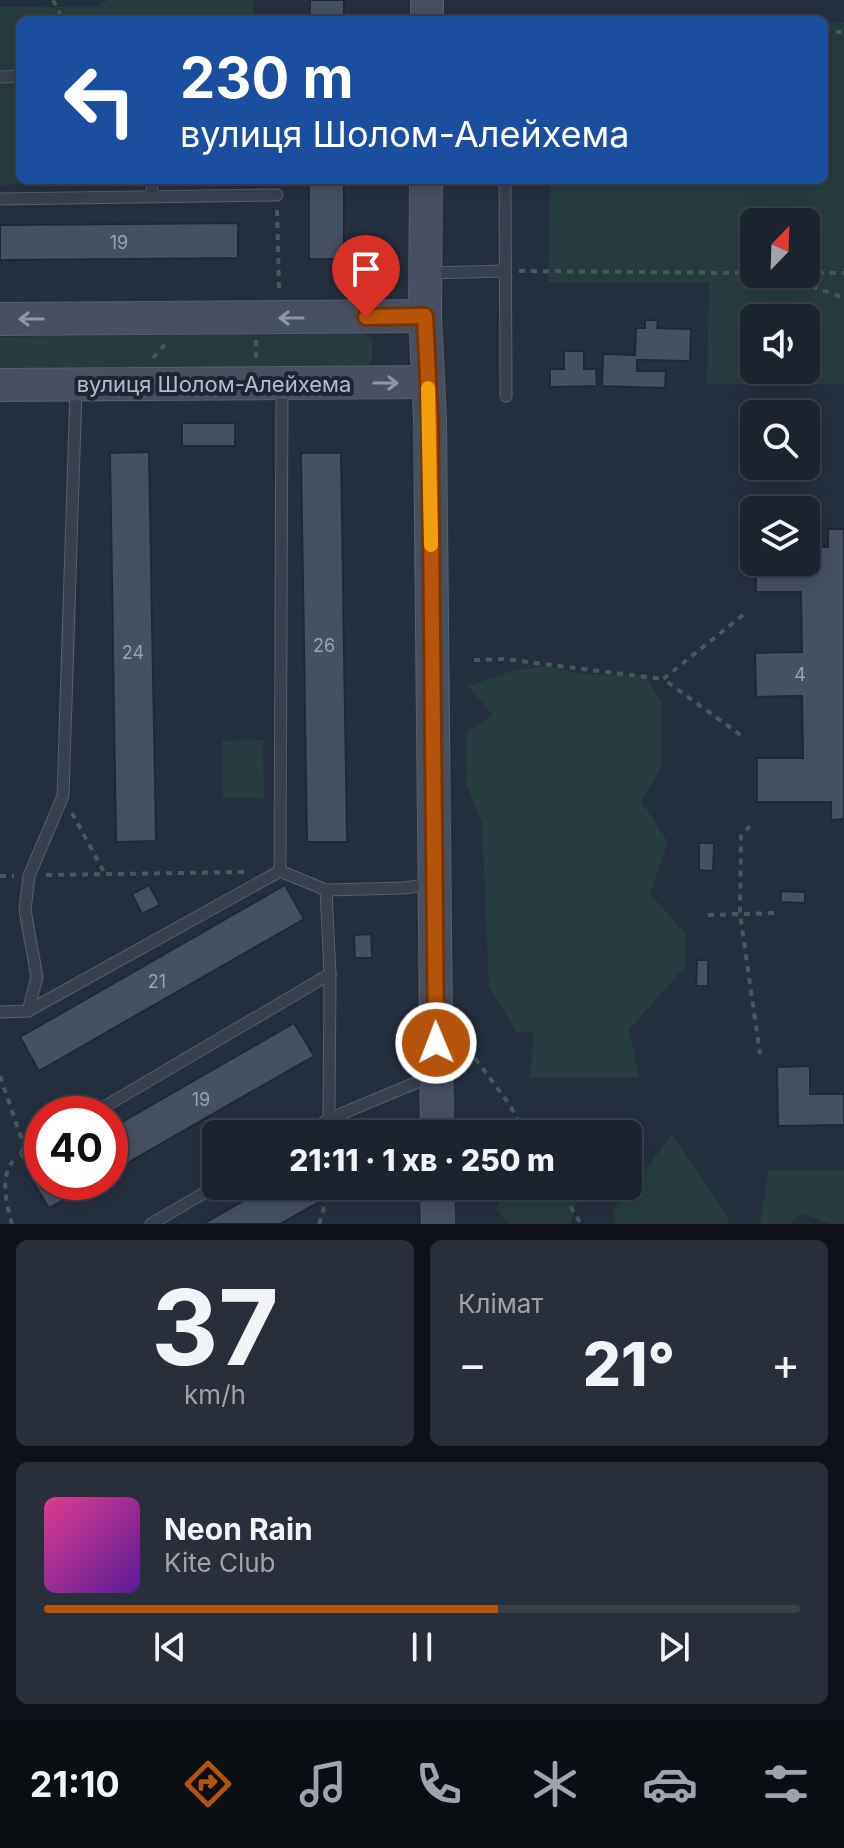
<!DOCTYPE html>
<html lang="uk">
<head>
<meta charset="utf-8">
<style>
  body { margin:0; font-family:Inter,sans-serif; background:#282f3a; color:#f1f3f6; height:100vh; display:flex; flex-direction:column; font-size:30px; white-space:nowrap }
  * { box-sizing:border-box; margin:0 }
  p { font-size:26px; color:#a0a4aa }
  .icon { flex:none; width:44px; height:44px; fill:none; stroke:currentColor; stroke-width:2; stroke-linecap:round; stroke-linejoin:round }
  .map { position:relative; height:1224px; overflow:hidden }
  .sheet { display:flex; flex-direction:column; gap:16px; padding:16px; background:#0f1319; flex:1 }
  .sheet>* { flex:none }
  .top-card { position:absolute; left:16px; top:16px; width:812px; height:168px; border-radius:12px; box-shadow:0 4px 20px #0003,0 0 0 2px #39404a; background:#1a4fa0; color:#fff; overflow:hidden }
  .needle { width:52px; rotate:23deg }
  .fabs { position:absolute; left:740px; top:208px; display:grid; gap:16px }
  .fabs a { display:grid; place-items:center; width:80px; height:80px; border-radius:12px; background:#1b232e; box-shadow:0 4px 20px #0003,0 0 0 2px #39404a; font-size:40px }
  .speed { position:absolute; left:24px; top:1096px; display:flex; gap:16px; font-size:40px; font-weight:700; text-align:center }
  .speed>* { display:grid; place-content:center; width:104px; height:104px; border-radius:50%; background:#1b232e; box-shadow:0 4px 20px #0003,0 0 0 2px #39404a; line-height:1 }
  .speed .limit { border:12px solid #d22; background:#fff; color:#111 }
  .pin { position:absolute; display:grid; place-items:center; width:68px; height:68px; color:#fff; margin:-82px -34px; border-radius:50% 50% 50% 0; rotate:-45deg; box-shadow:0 0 8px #0007 }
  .pin .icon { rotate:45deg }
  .me { position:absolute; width:88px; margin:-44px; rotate:359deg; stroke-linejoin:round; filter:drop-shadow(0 0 6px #0008) }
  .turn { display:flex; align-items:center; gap:28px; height:168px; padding:0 32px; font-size:36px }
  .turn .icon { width:104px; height:104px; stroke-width:2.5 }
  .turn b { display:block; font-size:56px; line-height:68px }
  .big { font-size:60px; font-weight:800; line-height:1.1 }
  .sheet .card { flex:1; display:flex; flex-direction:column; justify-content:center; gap:12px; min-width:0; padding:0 28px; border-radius:12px; background:#282f3a }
  .sheet .dial { align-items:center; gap:0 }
  .dial b { font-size:104px; line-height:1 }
  .song { display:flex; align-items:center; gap:24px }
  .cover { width:96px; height:96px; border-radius:12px; background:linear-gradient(135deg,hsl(330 70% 55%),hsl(270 70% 35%)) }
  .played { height:8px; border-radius:4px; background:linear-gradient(90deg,#b45309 60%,#39404a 60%) }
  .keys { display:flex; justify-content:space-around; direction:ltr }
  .heat { display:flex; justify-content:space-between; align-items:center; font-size:44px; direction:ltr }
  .sheet .tiles { flex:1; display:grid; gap:16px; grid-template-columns:1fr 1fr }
  .card:last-child { grid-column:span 2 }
  .trip { position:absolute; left:202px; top:1120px; width:440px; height:80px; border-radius:12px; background:#1b232e; box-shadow:0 4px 20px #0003,0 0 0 2px #39404a; font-weight:800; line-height:80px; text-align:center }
  .dock { display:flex; height:128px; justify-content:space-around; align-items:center; background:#0b0e12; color:#a0a4aa }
  .dock .icon { width:56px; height:56px }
  .dock .on { color:#b45309 }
  .dock b { font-size:36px; color:#f1f3f6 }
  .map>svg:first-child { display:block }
</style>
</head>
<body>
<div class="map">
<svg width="844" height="1224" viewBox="0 0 844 1224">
  <rect width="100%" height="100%" fill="#242f3e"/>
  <g fill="#263c3f" fill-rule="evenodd">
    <polygon points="108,0 253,0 253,20 20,20 20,180 168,180 0,185 0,7 97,7"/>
    <path d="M 844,22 L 844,384 L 707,384 L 709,282 L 548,282 L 550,180 L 824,180 L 824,23 ZM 806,222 L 806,274 L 754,274 L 754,222 ZM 806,318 L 806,370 L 754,370 L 754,318 Z"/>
    <polygon points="364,333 372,339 372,360 364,370 0,372 0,337"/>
    <polygon points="548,666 585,675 645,675 661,702 661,768 641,801 668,842 650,894 685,933 685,967 629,1029 639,1077 530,1077 534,1031 517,1033 489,987 482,823 466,783 467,731 493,715 468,686 515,670"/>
    <polygon points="263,740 264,798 223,798 222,741"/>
    <polygon points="672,1135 728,1217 729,1224 616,1224 612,1211"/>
    <polygon points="769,1170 844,1170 844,1224 831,1224 801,1213 790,1224 760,1224"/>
    <polygon points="506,1186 583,1186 570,1224 509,1224 496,1209"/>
  </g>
  <g fill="#455162" stroke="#1f2835" stroke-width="2">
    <rect x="310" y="0" width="34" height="20"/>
    <rect x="309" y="180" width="35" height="79"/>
    <polygon points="238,223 238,258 0,260 0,225"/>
    <polygon points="645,320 658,320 657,328 691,329 690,361 637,360 637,371 666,371 665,388 602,386 603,354 635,355 636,328 645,328"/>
    <polygon points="564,351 584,351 584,369 596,369 597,386 550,387 550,369 564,369"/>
    <rect x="182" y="423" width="53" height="23"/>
    <polygon points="149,452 156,841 116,842 110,453"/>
    <polygon points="301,453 341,453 347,842 307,842"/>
    <polygon points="828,529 844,529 844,819 831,820 831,802 757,802 757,758 803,758 802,696 756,697 755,653 802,652 801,592 756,592 756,562 806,562 806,547 828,547"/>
    <polygon points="699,843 714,843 713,871 699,870"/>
    <polygon points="149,885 160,905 142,914 132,894"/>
    <polygon points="285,885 304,919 39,1071 20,1037"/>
    <polygon points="781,891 805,892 805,903 781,902"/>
    <polygon points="371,934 372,958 355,958 354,935"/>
    <polygon points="697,960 708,960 708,986 696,986"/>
    <polygon points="294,1023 314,1056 110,1173 110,1129"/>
    <polygon points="810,1066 810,1094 844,1094 844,1125 778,1126 777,1067"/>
    <polygon points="42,1168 42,1182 95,1182 49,1208 29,1175"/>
    <polygon points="269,1186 310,1186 319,1202 280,1224 203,1224"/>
  </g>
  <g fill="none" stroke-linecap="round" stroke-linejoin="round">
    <defs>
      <g id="lane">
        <polyline points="0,77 20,76"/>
        <polyline points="152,180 152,197"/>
        <polyline points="505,180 506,396"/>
        <polyline points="0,199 277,195"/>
        <polyline points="430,273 504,271"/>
        <polyline points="280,871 282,384"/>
        <polyline points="28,1011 37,977 25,910 29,876 63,796 76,389"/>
        <polyline points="0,1012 28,1011 280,871 326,890 404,888 432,884"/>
        <polyline points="92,1114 330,974 326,890"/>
        <polyline points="329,1119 330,974"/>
        <polyline points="304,1134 329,1119 432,1076"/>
        <polyline points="26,1153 42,1143"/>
        <polyline points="151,1224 216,1186"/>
      </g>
      <g id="secondary">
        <polyline points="427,20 427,0"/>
        <polyline points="426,180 425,316 430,419 437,1134"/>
        <polyline points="0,319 425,316"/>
        <polyline points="0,385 428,382"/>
        <polyline points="437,1186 438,1224"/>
      </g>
    </defs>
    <use href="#lane" stroke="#565f6c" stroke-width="13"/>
    <use href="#secondary" stroke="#565f6c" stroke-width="34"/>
    <g stroke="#44595c" stroke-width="4" stroke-dasharray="6 6" stroke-linecap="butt">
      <polyline points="53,0 63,20"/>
      <polyline points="824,32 844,32"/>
      <polyline points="277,210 279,288"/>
      <polyline points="519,271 754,273"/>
      <polyline points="806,273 844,273"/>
      <polyline points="778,274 844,298"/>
      <polyline points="256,340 256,359"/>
      <polyline points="153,358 166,343"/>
      <polyline points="743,615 663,679 745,738"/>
      <polyline points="474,660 505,659 662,679"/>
      <polyline points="72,813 104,872"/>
      <polyline points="750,826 741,836 740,914 760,1054"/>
      <polyline points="46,875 246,872"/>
      <polyline points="0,876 14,876"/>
      <polyline points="708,915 776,913"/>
      <polyline points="468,1049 507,1101 527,1134"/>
      <polyline points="0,1076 22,1140"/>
      <polyline points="558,1186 581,1224"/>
      <path d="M 12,1224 C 6,1203 0,1176 13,1161"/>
      <polyline points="319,1224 323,1213 325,1186"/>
    </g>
    <use href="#lane" stroke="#38414e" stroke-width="11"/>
    <use href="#secondary" stroke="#465061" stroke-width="32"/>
  </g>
  <defs><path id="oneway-shaft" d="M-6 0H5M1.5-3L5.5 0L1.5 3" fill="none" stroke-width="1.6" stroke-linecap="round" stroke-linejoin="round" transform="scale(2)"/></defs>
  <g stroke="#8e96a5">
    <use href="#oneway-shaft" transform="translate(291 318) rotate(180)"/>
    <use href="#oneway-shaft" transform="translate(31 319) rotate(180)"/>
    <use href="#oneway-shaft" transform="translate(386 383)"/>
  </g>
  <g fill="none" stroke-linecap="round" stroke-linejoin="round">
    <defs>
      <polyline id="route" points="366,317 425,316 430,419 436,1043"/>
    </defs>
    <use href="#route" stroke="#753606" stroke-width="20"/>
    <use href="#route" stroke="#b45309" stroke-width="14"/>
    <polyline stroke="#f59e0b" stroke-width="14" points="428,388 431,545"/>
  </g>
  <g text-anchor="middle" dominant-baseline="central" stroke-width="8" stroke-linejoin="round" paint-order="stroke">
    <g font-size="18" fill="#98a1af">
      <text x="119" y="242">19</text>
      <text x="324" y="645">26</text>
      <text x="133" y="652">24</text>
      <text x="800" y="674">4</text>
      <text x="157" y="981">21</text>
      <text x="201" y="1099">19</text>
    </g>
    <g font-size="22" fill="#b4bcc9" stroke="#1d2633">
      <text x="214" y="384">вулиця Шолом-Алейхема</text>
    </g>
  </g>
</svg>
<div class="fabs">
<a><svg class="needle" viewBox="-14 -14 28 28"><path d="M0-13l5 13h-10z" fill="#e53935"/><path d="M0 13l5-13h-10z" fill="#a0a4aa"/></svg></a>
<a><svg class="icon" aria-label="sound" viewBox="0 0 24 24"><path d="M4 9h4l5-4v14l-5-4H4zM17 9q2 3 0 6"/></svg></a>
<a><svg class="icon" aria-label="search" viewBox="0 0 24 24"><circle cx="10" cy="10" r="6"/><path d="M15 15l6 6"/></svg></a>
<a><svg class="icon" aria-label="layers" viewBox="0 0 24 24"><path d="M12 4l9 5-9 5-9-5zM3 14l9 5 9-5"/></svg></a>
</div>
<div class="speed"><div class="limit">40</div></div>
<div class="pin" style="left:366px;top:317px;background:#d93025"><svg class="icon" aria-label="arrive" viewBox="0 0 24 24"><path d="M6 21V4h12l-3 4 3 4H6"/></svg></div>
<svg class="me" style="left:436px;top:1043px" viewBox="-20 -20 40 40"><circle r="17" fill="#b45309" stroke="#fff" stroke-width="3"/><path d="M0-11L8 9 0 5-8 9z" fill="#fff"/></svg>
<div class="trip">21:11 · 1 хв · 250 m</div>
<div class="top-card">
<div class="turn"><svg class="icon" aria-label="left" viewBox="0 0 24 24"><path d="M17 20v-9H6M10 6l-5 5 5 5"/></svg><div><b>230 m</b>вулиця Шолом-Алейхема</div></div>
</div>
</div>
<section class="sheet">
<div class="tiles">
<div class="card dial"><b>37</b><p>km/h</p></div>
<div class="card"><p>Клімат</p>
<div class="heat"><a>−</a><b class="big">21°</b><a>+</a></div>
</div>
<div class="card">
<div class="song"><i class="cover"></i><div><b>Neon Rain</b><p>Kite Club</p></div></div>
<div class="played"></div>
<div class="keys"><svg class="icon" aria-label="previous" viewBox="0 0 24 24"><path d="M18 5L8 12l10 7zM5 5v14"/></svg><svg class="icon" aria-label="pause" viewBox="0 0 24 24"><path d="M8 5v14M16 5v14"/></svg><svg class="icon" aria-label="next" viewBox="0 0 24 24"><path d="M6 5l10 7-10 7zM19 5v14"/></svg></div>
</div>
</div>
</section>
<nav class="dock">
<b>21:10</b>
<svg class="icon on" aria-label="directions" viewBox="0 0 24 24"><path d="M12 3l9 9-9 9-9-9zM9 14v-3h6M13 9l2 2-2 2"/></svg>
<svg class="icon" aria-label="music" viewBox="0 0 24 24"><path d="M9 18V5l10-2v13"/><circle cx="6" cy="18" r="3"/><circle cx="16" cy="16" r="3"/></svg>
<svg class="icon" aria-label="phone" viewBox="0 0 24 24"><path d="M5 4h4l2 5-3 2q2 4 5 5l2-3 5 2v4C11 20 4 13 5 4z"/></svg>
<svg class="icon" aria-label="climate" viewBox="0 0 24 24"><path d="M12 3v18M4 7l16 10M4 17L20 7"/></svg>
<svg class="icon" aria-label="car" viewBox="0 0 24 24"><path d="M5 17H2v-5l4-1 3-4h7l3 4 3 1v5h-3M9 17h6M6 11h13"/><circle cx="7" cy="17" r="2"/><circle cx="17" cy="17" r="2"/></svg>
<svg class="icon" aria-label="filters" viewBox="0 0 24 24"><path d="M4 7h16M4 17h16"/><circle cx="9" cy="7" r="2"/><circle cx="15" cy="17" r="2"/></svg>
</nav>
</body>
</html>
